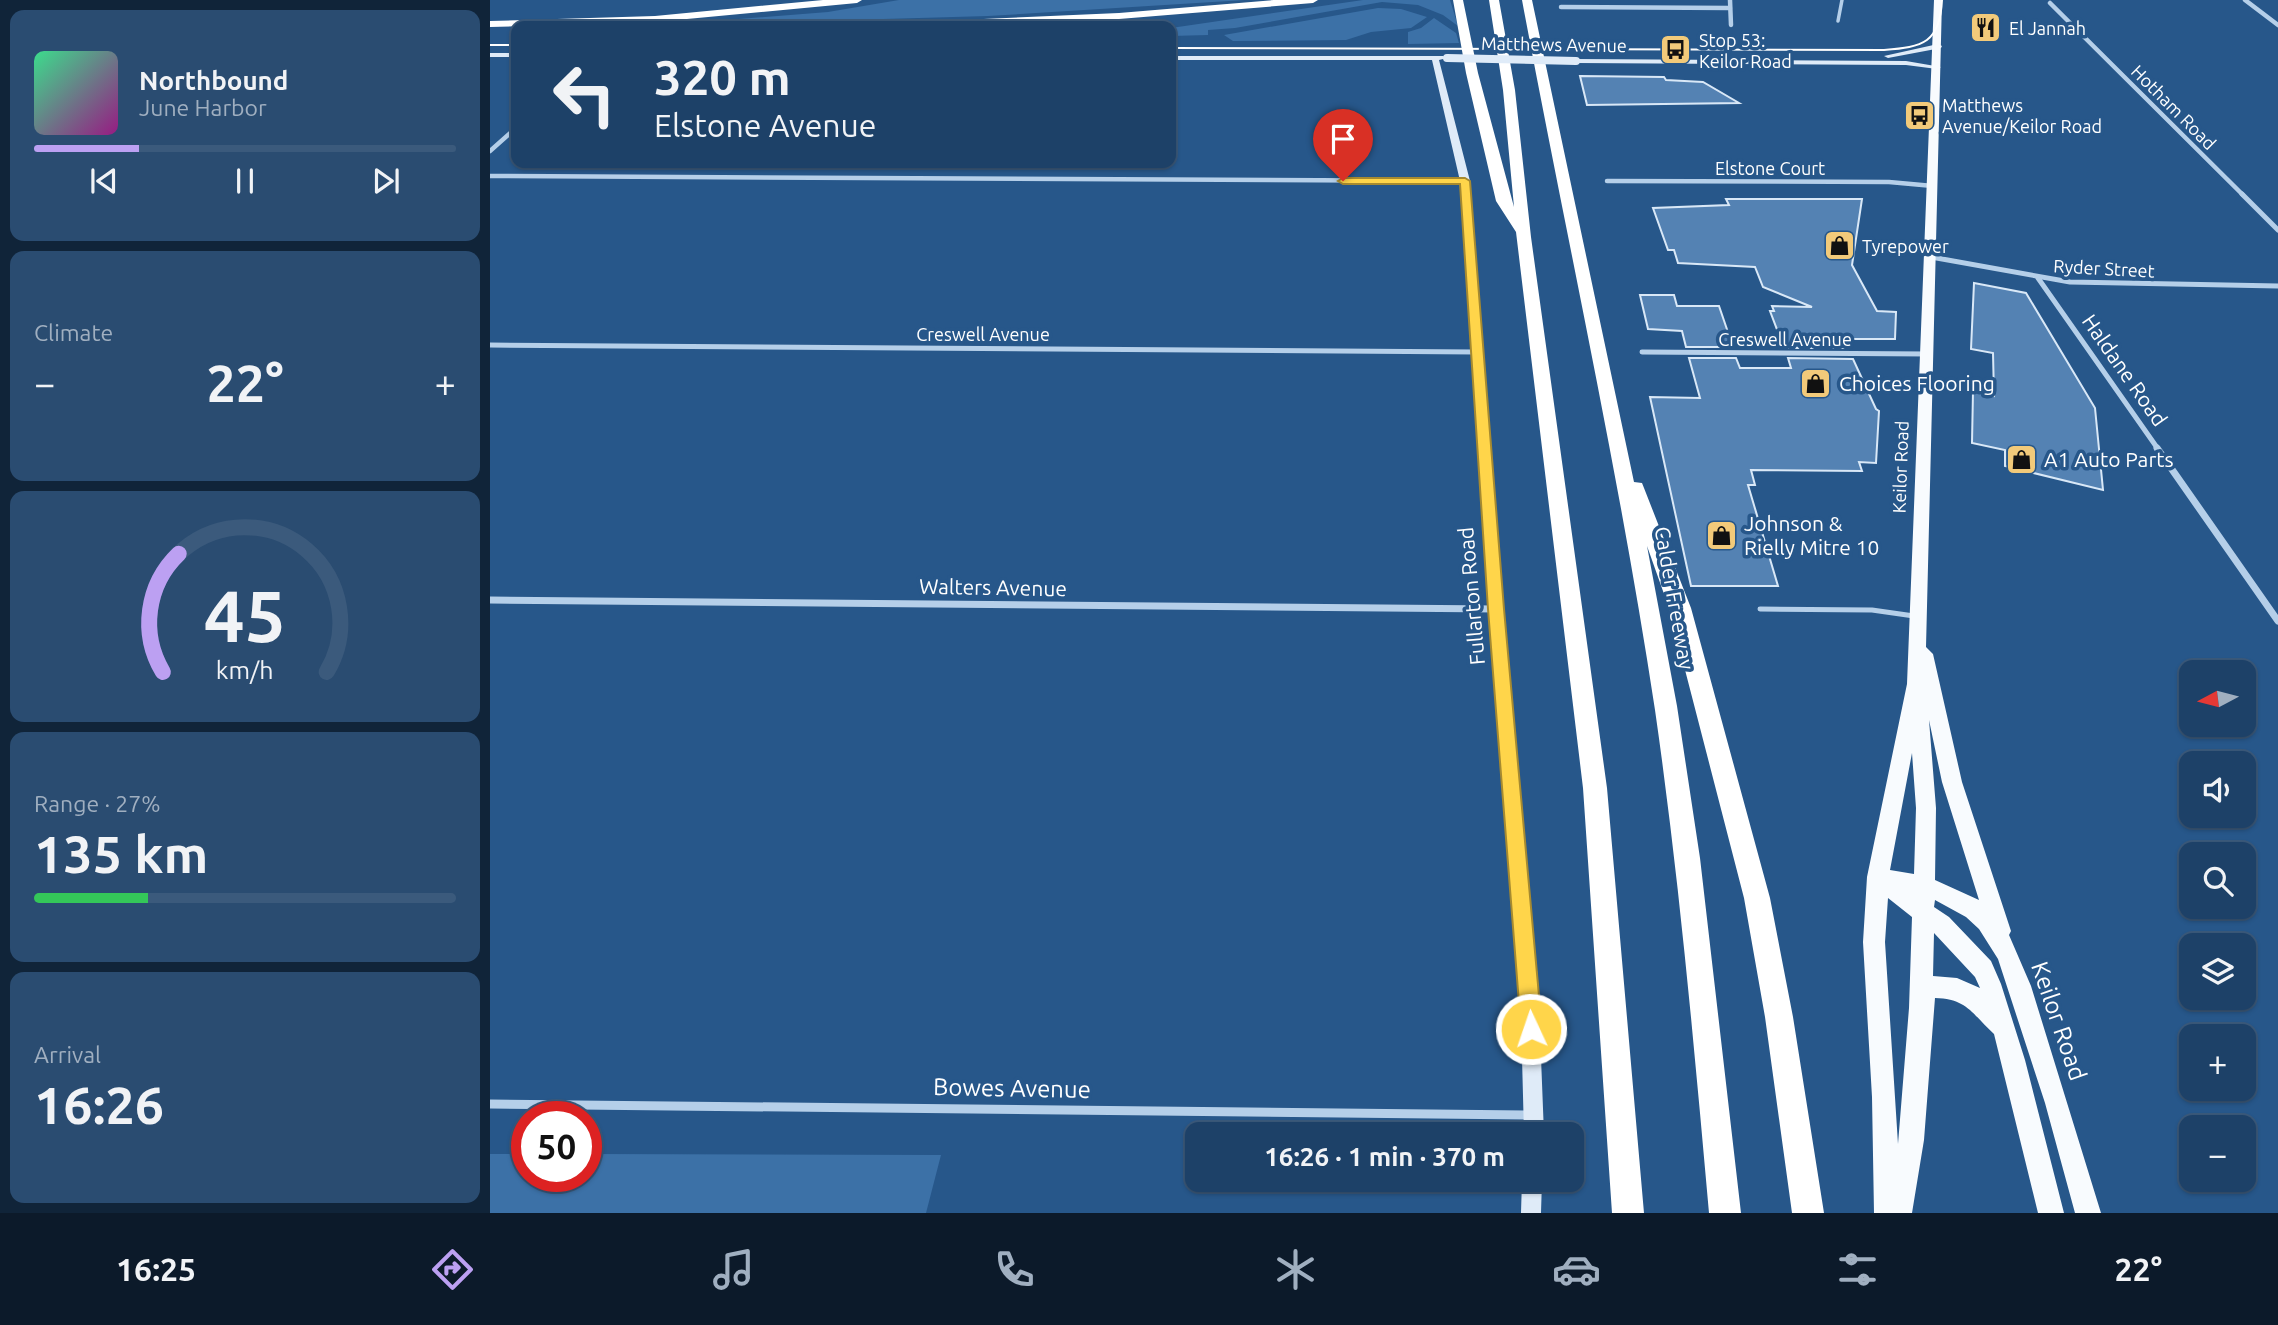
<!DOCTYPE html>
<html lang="en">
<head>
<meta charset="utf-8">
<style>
  body { margin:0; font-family:Ubuntu,sans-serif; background:#2a4c71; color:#f1f3f6; height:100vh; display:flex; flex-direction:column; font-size:26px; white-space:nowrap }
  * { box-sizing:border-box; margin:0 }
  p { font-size:23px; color:#a0afc0 }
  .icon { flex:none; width:38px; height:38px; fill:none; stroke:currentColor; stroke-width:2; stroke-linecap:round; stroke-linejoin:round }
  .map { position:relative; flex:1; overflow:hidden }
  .sheet { display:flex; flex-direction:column; gap:10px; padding:10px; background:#102439; width:490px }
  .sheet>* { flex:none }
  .banner { position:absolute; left:21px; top:21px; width:665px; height:147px; border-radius:14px; box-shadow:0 2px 5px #0004,0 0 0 2px #3b5a7c; background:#1d4168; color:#f1f3f6; overflow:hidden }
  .needle { width:46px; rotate:263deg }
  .controls { position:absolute; left:1689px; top:660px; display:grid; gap:14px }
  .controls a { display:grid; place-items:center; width:77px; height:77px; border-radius:14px; background:#1d4168; box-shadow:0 2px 5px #0004,0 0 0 2px #3b5a7c; font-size:35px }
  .speed { position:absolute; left:21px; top:1101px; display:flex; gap:14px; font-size:35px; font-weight:700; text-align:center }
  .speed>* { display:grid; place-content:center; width:91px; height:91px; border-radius:50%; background:#1d4168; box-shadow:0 2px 5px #0004,0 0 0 2px #3b5a7c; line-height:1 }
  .speed .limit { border:10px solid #d22; background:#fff; color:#111 }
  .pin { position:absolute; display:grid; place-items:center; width:60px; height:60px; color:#fff; margin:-72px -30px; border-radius:50% 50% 50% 0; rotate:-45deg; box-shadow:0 0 7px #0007 }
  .pin .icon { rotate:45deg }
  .me { position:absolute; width:77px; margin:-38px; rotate:357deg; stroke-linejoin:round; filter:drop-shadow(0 0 5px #0008) }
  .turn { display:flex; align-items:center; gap:24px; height:147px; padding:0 28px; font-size:32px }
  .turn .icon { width:91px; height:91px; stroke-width:2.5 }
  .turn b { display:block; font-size:49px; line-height:60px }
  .big { font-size:52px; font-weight:700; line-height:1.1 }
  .sheet .card { flex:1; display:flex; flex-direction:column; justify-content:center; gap:10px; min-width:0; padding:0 24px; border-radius:14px; background:#2a4c71 }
  .sheet .dial { align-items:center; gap:0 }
  .dial svg { height:182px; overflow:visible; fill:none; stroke:#3b5a7c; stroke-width:7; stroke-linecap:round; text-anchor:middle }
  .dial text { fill:#f1f3f6; stroke:none }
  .song { display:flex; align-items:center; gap:21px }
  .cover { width:84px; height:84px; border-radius:10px; background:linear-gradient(135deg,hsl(150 70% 55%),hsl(310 70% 35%)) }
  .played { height:7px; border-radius:4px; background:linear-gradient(90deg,#bca0f2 25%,#3b5a7c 25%) }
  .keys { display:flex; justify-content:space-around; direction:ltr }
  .heat { display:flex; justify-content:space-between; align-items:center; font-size:38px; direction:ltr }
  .charge { height:10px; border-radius:5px; background:linear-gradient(90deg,#34c759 27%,#3b5a7c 0) }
  .trip { position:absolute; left:695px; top:1122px; width:399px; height:70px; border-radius:14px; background:#1d4168; box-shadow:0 2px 5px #0004,0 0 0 2px #3b5a7c; font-weight:700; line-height:70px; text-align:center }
  .tabs { display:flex; height:112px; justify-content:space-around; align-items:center; background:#0c1a2a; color:#a0afc0 }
  .tabs .icon { width:49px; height:49px }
  .tabs .selected { color:#bca0f2 }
  .tabs b { font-size:32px; color:#f1f3f6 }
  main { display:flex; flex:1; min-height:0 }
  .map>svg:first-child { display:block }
</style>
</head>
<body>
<main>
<section class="sheet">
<div class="card">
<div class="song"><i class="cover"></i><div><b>Northbound</b><p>June Harbor</p></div></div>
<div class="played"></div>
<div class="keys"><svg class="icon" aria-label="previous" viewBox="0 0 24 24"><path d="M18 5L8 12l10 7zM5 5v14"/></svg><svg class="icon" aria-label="pause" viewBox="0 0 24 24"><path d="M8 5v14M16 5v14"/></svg><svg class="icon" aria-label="next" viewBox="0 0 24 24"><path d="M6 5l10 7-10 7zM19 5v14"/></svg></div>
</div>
<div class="card"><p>Climate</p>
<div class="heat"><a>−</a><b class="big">22°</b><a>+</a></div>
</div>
<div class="card dial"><svg viewBox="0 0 100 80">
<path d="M14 69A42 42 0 1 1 86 69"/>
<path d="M14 69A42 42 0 0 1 21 17" stroke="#bca0f2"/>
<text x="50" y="56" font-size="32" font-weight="700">45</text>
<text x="50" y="72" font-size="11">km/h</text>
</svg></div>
<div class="card"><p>Range · 27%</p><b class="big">135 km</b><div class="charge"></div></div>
<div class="card"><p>Arrival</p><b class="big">16:26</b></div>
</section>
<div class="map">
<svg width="1788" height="1213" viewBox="0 0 1788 1213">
  <rect width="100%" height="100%" fill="#27578a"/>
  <g fill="#3c71a7">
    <polygon points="409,0 755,0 498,16 220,24 223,21 338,12"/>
    <polygon points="873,0 960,0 968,26 953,15 928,5 892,2 745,28 718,30 718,35 681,36 681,28"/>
    <polygon points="888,8 911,9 937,17 921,28 881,32 856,40 743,41 734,35"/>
    <polygon points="944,18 966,33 969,43 918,44 918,32 931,28"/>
    <polygon points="0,1154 37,1154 37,1176 96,1176 96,1154 451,1155 436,1213 0,1213"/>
  </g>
  <g fill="#5482b3" stroke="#d9e8f7" stroke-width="2">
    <polygon points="1090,76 1174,77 1176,80 1213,82 1249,103 1097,105"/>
    <polygon points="1236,199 1372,199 1362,265 1387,311 1406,312 1405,339 1355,339 1359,348 1294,348 1280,311 1284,311 1282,306 1322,307 1273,287 1265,267 1188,263 1184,250 1178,250 1163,208 1239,205"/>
    <polygon points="1484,283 1536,293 1605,408 1613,490 1515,466 1515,450 1482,443 1483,391 1504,396 1503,353 1481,349"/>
    <polygon points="1150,295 1184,295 1187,306 1229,306 1243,347 1196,347 1192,331 1158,329"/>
    <polygon points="1199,358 1246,358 1250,368 1301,368 1298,358 1363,359 1386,409 1389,411 1386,463 1369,462 1372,471 1261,470 1265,485 1258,485 1288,586 1201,586 1160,397 1210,398"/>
  </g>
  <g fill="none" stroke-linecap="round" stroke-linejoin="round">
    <polyline stroke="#b5cfe9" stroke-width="3.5" points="1348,21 1352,0"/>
    <polyline stroke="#b5cfe9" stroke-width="5" points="1270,609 1382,610 1424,616"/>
    <g stroke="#b5cfe9" stroke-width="4.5">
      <polyline points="1240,0 1241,25"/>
      <polyline points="1755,0 1788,25"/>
      <polyline points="1560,3 1753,195"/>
      <polyline points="1071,7 1240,8"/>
      <polyline points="0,151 26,128"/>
      <polyline points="0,176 975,181"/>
      <polyline points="1117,181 1399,182 1443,186"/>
    </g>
    <g stroke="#b5cfe9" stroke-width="5">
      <polyline points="1752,194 1788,230"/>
      <polyline points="1441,257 1580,282 1788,286"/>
      <polyline points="1548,278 1668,449"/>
      <polyline points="0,345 986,352"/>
      <polyline points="1152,352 1438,354"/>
    </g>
    <g stroke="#b5cfe9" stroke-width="7">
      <polyline points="1667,448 1788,621"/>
      <polyline points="0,600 1006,609"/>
    </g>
    <polyline stroke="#b5cfe9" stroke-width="9" points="0,1104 1042,1115"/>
    <g fill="#dfebf8" fill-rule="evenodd">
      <polygon points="1448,44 1452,46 1451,48 1398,58 1394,56"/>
      <rect x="0" y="53" width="26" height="4"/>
      <polygon points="681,56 953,56 957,58 949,60 980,181 1013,609 1048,981 1054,1134 1034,1134 1030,981 999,609 970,181 942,60 681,60"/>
      <polygon points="1083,59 1416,61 1451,67 1447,69 1416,65 1086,63 1083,63"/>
      <polygon points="1032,1180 1052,1180 1051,1213 1031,1213"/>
    </g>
    <path fill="#f8fbfe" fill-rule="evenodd" d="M 1444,0 L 1452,0 L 1436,647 L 1443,654 L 1472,782 L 1521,931 L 1519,935 L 1541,986 L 1611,1213 L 1585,1213 L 1555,1103 L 1508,959 L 1489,929 L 1476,917 L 1445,900 L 1444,907 L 1459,917 L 1501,961 L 1511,984 L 1535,1060 L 1574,1213 L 1548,1213 L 1504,1034 C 1482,1014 1478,999 1445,998 L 1434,1140 L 1422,1213 L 1384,1213 L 1382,1097 L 1373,942 L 1377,877 L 1417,684 ZM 1439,720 L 1452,782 L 1489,900 L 1445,880 L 1446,808 ZM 1422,753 L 1426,808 L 1424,874 L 1400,870 ZM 1398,898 L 1422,917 L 1419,1008 L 1408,1144 L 1395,942 ZM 1444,933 L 1485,977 L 1490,988 L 1467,978 L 1443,976 Z"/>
    <g fill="#fff" fill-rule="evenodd">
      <polygon points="333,0 372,0 367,3 165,22 0,27 0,21 165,16"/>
      <polygon points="784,0 828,0 823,3 629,19 472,26 396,26 402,23 629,13"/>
      <polygon points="963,0 973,0 988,73 1024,207 1013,90 999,0 1009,0 1025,90 1041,237 1117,788 1154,1213 1122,1213 1093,788 1026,232 1006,201 976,73"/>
      <path d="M 1032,0 L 1042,0 L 1144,482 L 1152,483 L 1154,488 L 1201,608 L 1280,898 L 1303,1017 L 1334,1213 L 1302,1213 L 1275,1017 L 1254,898 L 1179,608 L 1157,546 L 1187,706 L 1210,858 L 1251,1213 L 1219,1213 C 1204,1045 1189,877 1165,710 C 1129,472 1076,236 1032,0 Z"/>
    </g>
    <g stroke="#fff" stroke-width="2">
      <polyline points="0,45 26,45"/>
      <path d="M 681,48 L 1394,50 C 1433,47 1450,43 1452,0"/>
    </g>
    <polyline stroke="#dfebf8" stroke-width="8" points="957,58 1086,61"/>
  </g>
  <polygon fill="#ffd54a" stroke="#a68a30" stroke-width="2" points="975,178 980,181 1014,609 1052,1029 1049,1037 1041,1040 1034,1037 1031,1029 998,609 970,184 853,184 848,181 853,178"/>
  <defs>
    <symbol id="restaurant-square" viewBox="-11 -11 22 22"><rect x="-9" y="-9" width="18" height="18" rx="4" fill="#f2ca7a" stroke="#27578a"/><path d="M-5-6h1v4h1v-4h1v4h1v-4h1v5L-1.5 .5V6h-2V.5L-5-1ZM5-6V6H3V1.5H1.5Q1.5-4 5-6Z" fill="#111"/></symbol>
    <symbol id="bus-square" viewBox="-11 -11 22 22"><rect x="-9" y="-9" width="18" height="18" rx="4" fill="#f2ca7a" stroke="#27578a"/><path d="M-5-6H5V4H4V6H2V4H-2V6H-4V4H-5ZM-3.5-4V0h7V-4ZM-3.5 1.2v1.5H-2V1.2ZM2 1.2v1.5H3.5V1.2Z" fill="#111"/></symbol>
    <symbol id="shop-square" viewBox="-11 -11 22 22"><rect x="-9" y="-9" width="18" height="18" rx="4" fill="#f2ca7a" stroke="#27578a"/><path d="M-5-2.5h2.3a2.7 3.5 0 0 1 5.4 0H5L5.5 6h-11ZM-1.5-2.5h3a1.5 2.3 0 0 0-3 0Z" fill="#111"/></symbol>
  </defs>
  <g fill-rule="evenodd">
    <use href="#restaurant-square" x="1478" y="10" width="35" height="35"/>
    <use href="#bus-square" x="1168" y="32" width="35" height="35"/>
    <use href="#bus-square" x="1412" y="98" width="35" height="35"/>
    <use href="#shop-square" x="1332" y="228" width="35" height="35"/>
    <use href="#shop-square" x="1308" y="366" width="35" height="35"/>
    <use href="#shop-square" x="1514" y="442" width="35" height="35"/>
    <use href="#shop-square" x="1214" y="518" width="35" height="35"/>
  </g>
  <g text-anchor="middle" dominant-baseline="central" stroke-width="7" stroke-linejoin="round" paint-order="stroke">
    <g font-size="18" fill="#fff" stroke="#27578a" text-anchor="start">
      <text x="1519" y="28">El Jannah</text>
      <text x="1209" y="40">Stop 53:<tspan x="1209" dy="21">Keilor Road</tspan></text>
      <text x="1452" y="105">Matthews<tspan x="1452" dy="21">Avenue/Keilor Road</tspan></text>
      <text x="1372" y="246">Tyrepower</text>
    </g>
    <g font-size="18" fill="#fff" stroke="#27578a">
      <text transform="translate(1064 44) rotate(1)">Matthews Avenue</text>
      <text transform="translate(1684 107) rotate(45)">Hotham Road</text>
      <text x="1280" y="168">Elstone Court</text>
      <text transform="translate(1614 268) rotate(3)">Ryder Street</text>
      <text x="493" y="334">Creswell Avenue</text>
      <text x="1295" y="339">Creswell Avenue</text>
      <text transform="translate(1410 467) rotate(-88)">Keilor Road</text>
    </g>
    <g font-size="21" fill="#fff" stroke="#27578a">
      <text transform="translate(1635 370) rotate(55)">Haldane Road</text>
      <text transform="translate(503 587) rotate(1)">Walters Avenue</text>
      <text transform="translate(981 596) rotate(-95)">Fullarton Road</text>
      <text transform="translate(1185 598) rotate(80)">Calder Freeway</text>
    </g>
    <g font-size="21" fill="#fff" stroke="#27578a" text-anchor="start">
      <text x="1349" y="383">Choices Flooring</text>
      <text x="1554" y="459">A1 Auto Parts</text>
      <text x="1254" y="523">Johnson &amp;<tspan x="1254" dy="24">Rielly Mitre 10</tspan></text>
    </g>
    <g font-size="24" fill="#fff" stroke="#27578a">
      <text transform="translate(1569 1021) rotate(71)">Keilor Road</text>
      <text transform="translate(522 1088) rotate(1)">Bowes Avenue</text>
    </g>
  </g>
</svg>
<div class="controls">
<a><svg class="needle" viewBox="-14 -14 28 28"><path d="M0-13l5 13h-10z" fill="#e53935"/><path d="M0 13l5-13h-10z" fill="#a0afc0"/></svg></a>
<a><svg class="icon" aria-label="sound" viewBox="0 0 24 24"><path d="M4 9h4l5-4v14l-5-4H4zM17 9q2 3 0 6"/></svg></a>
<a><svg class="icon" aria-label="search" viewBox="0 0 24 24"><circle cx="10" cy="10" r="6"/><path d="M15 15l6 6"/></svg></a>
<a><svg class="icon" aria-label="layers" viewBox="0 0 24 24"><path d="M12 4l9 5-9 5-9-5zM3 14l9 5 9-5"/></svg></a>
<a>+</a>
<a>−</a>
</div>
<div class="speed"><div class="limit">50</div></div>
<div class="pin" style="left:853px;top:181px;background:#d93025"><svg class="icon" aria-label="arrive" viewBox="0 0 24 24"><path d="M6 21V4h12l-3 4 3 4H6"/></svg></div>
<svg class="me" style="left:1041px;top:1029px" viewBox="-20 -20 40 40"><circle r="17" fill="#ffd54a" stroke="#fff" stroke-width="3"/><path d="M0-11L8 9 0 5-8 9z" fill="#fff"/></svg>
<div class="trip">16:26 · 1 min · 370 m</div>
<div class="banner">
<div class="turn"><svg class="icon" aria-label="left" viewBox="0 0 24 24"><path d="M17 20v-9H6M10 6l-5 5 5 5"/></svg><div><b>320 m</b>Elstone Avenue</div></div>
</div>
</div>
</main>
<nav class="tabs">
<b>16:25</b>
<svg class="icon selected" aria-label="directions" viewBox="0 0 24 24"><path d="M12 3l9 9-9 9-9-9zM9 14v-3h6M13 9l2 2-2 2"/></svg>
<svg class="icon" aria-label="music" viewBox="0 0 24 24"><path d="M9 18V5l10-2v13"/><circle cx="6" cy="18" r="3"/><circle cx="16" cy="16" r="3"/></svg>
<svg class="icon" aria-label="phone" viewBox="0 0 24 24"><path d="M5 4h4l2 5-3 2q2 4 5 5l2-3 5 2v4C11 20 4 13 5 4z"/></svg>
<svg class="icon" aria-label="climate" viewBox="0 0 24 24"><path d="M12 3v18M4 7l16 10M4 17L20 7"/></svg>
<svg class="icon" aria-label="car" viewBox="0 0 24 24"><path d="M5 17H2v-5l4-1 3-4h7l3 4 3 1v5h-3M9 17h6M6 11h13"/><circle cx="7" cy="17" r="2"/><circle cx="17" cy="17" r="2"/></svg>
<svg class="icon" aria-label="filters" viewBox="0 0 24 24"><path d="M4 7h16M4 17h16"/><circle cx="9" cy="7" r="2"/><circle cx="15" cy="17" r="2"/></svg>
<b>22°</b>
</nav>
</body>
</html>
